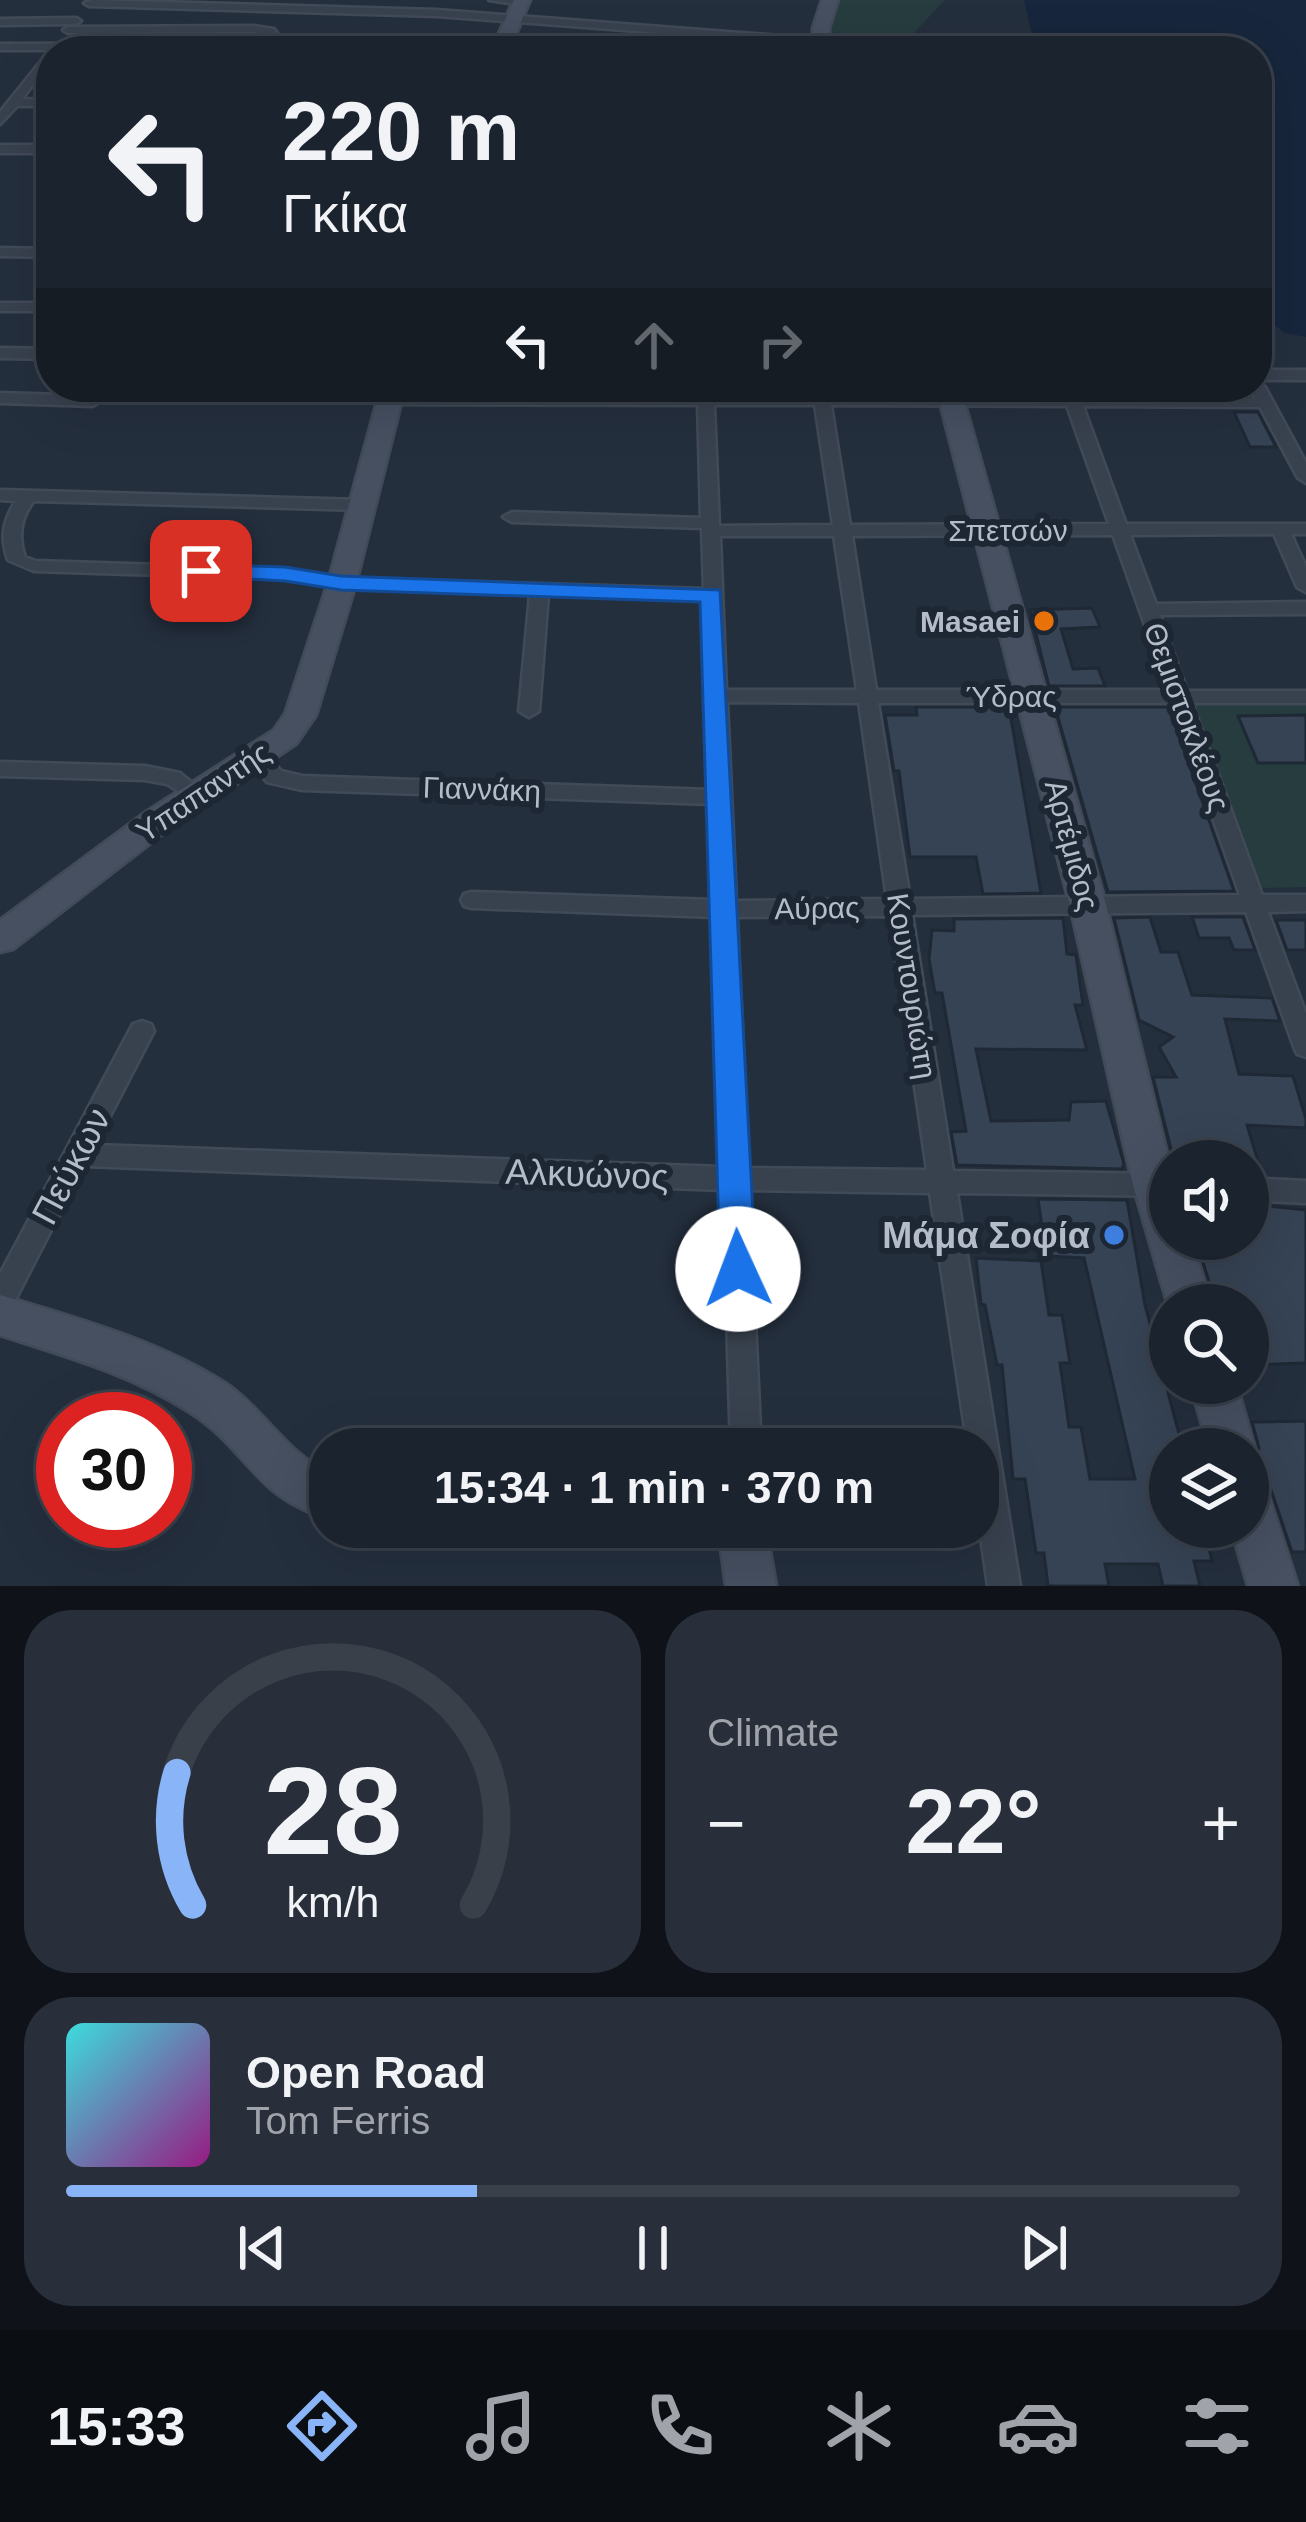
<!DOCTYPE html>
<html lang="en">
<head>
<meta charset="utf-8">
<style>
  body { margin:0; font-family:Arial,sans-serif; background:#282f3a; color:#f1f3f6; height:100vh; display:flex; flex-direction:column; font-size:45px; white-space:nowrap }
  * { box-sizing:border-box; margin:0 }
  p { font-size:39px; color:#a0a4aa }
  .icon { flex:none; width:66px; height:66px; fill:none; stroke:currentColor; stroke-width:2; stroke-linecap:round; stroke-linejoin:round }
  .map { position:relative; height:1586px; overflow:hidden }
  .sheet { display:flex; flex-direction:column; gap:24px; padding:24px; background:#0f1319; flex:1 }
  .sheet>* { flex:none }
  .top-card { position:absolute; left:36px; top:36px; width:1236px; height:366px; border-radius:48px; box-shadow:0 12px 48px #0002,0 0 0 3px #39404a; background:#1b232e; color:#f1f3f6; overflow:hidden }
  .buttons { position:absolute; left:1149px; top:1140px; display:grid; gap:24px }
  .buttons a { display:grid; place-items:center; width:120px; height:120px; border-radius:50%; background:#1b232e; box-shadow:0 12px 48px #0002,0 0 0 3px #39404a; font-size:60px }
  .speed { position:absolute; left:36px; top:1392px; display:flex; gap:24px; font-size:60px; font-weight:700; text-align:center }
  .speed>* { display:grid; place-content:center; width:156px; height:156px; border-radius:50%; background:#1b232e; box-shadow:0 12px 48px #0002,0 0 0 3px #39404a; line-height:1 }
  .speed .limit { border:18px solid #d22; background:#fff; color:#111 }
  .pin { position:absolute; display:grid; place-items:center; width:102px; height:102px; color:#fff; margin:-51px; border-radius:24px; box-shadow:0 6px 18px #0006 }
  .me { position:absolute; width:132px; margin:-66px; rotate:358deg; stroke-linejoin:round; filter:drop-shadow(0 0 9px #0008) }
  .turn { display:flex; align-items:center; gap:42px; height:252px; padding:0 48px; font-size:54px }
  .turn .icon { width:156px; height:156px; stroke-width:2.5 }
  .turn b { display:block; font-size:84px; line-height:102px }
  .lanes { display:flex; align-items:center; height:114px; padding:0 48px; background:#0003; justify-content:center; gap:60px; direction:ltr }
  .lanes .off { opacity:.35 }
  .big { font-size:90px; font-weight:700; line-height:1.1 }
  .sheet .widget { flex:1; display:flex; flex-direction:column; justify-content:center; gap:18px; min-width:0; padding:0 42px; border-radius:48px; background:#282f3a }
  .sheet .dial { align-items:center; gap:0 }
  .dial svg { height:312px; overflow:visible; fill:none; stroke:#39404a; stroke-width:7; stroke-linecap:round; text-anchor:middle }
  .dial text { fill:#f1f3f6; stroke:none }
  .song { display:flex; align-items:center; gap:36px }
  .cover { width:144px; height:144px; border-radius:18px; background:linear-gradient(135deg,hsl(180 70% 55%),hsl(310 70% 35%)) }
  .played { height:12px; border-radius:6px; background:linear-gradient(90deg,#8ab4f8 35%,#39404a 35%) }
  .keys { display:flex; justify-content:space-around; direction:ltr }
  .heat { display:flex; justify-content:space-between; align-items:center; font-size:66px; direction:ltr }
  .sheet .tiles { flex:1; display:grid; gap:24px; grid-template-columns:1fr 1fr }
  .widget:last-child { grid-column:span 2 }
  .trip { position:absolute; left:309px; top:1428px; width:690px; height:120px; border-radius:48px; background:#1b232e; box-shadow:0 12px 48px #0002,0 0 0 3px #39404a; font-weight:700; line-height:120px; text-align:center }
  .tab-bar { display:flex; height:192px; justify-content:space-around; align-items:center; background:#0b0e12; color:#a0a4aa }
  .tab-bar .icon { width:84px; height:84px }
  .tab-bar .current { color:#8ab4f8 }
  .tab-bar b { font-size:54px; color:#f1f3f6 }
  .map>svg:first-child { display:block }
</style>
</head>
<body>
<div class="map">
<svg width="1306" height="1586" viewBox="0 0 1306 1586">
  <rect width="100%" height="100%" fill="#242f3e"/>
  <g fill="#263c3f">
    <polygon points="838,0 945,0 909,38 828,32"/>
    <polygon points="1186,698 1306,698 1306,887 1257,888"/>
  </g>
  <polygon fill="#17263c" points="1024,0 1306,0 1306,337 1285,333 1257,312 1257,51 1036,51"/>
  <g fill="#364354" stroke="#1f2835" stroke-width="3">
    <polygon points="1234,412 1258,412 1276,447 1250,447"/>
    <polygon points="1092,608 1100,627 1061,629 1073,669 1098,668 1105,686 1049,686 1030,610"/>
    <polygon points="916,707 1009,707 1041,893 983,894 976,857 910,857 899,771 894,771 885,715 917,715"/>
    <polygon points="1055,707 1169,707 1234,891 1108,892"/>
    <polygon points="1306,715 1306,763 1258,763 1238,716"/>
    <polygon points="1150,917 1161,952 1178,952 1192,995 1272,998 1280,1021 1225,1019 1239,1074 1293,1076 1306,1119 1306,1128 1247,1125 1262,1174 1248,1174 1248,1161 1174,1161 1153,1077 1176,1077 1159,1047 1173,1037 1139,1020 1114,918"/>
    <polygon points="1192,917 1243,917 1255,950 1234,950 1229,938 1199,938"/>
    <polygon points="1063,918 1067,954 1076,955 1083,1005 1075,1005 1087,1050 976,1049 991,1121 1069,1120 1071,1102 1106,1101 1124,1164 1122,1169 957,1165 951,1132 966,1131 942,993 935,993 929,959 932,930 954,931 954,919"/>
    <polygon points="1276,920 1306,920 1306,950 1287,950"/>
    <polygon points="1038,1199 1127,1200 1145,1305 1183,1449 1170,1449 1170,1527 1204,1527 1212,1561 1194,1561 1200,1586 1163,1586 1158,1564 1105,1564 1109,1586 1048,1586 1044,1553 1036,1553 1025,1479 1013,1479 1002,1365 997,1365 985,1305 981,1304 976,1258 1041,1261 1049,1315 1062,1315 1070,1363 1060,1363 1069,1427 1081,1427 1090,1479 1135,1479 1084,1258 1046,1256"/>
    <polygon points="1248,1204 1306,1210 1306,1363 1248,1365 1248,1305 1216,1305 1196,1239 1248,1239"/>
    <polygon points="1306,1421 1306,1552 1292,1552 1269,1484 1260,1478 1255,1462 1259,1448 1252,1422"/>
  </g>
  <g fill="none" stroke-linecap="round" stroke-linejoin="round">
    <defs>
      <g id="street">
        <polygon points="92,0 437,10 821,39 826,42 821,45 437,16 89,6 84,3"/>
        <polygon points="489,0 525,0 526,2 521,5"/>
        <polygon points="0,19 76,18 81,21 76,24 0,25"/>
        <polygon points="253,26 274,29 279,36 275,48 52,50 55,51 51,51 51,60 22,99 51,100 51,106 17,106 0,124 0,112 50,50 0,50 0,44 267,43 267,34 253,32 68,33 63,30 68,27"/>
        <rect x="0" y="145" width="51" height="8"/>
        <polygon points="0,248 51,249 51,257 0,256"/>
        <rect x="0" y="303" width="51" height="8"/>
        <polygon points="0,348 51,349 51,359 0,358"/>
        <rect x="1257" y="370" width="49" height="10"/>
        <path d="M 1257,382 L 1265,387 L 1306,463 L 1306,483 L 1298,478 L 1260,407 L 1083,406 L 1126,524 L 1306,524 L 1306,534 L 1291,534 L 1306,567 L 1306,592 L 1297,587 L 1274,534 L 1130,535 L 1156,604 L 1306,602 L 1306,614 L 1160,615 L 1187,691 L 1306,691 L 1306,703 L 1192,703 L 1262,895 L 1306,895 L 1306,911 L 1268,912 L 1306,1014 L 1306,1057 L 1297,1054 L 1294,1047 L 1246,912 L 912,915 L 953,1171 L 1170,1174 L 1170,1196 L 957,1193 L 1020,1586 L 988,1586 L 978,1517 L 978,1449 L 968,1449 L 930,1193 L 749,1190 L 761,1449 L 731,1449 L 723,1190 L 84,1166 L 10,1310 L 0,1314 L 0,1274 L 133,1024 L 142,1021 L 151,1024 L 154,1031 L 95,1145 L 722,1167 L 714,917 L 472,908 L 464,906 L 461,900 L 464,894 L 472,892 L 714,900 L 711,804 L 302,790 L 267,782 L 248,757 L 251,752 L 265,752 L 281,771 L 302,776 L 710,790 L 704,600 L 548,595 L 539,711 L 529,717 L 519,711 L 530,595 L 342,588 L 285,579 L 34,571 L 8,560 C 0,538 3,520 16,501 L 0,500 L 0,490 L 362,500 L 371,505 L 362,510 L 34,501 C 20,518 18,536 25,557 L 36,561 L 285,569 L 342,578 L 704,589 L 702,528 L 512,522 L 503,517 L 512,512 L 701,518 L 698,405 L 390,404 L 382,399 L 390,394 L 698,395 L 697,387 L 713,387 L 713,395 L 814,396 L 812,387 L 828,387 L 829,396 L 1064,397 L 1060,387 L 1076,387 L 1079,397 L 1255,397 L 1249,387 L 1257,387 ZM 714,405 L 815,405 L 833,525 L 719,526 ZM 831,405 L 1067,406 L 1109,524 L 850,525 ZM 1113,535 L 1168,690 L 876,690 L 852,536 ZM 720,536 L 834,536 L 857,690 L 726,690 ZM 727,702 L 859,703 L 887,899 L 736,901 ZM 878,703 L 1172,703 L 1240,895 L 910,899 ZM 890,916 L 927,1170 L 748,1168 L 737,917 Z"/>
        <polygon points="0,393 93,396 101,401 93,406 0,403"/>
        <polygon points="0,762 145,766 180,773 206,795 195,802 167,784 145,780 0,776"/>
        <polygon points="1248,1178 1306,1181 1306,1203 1248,1200"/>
      </g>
      <g id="secondary">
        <polygon points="514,0 530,0 509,51 491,51"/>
        <polygon points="822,0 838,0 829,28 830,51 812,51 813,28"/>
        <polygon points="381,387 405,387 356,583 316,715 296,744 170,828 13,949 0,952 0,920 146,812 274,730 285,714 328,583"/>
        <polygon points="936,387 960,387 1106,905 1170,1166 1170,1239 1191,1239 1212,1305 1170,1305 1170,1309 1168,1305 1133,1185 1070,905"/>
        <path d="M 0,1295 C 76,1318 157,1340 225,1383 C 262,1407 292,1461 330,1471 L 330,1519 C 253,1497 251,1452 191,1413 C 133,1375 66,1356 0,1335 Z"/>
        <polygon points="1190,1383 1236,1383 1255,1449 1249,1465 1248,1449 1209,1449"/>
        <polygon points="1248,1478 1265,1485 1298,1586 1248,1586 1231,1527 1248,1527"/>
        <polygon points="718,1527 766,1527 776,1586 726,1586"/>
      </g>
    </defs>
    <use href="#street" stroke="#414a57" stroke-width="5"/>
    <use href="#secondary" stroke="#414a57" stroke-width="5"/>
    <use href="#street" fill="#38414e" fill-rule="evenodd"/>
    <use href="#secondary" fill="#465061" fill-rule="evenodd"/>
  </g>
  <polygon fill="#1a73e8" stroke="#114b97" stroke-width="3" points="201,564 285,567 341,576 720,590 756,1269 751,1280 738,1285 725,1280 720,1269 700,602 341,590 285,581 193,576 189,571"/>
  <circle fill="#e8710a" stroke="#1d2633" stroke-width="4.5" cx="1044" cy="621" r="12"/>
  <circle fill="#3f7fe0" stroke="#1d2633" stroke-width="4.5" cx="1114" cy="1235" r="12"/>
  <g text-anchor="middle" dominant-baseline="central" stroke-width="12" stroke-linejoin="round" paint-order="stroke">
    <g font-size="30" fill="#b4bcc9" stroke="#1d2633">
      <text x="1008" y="530">Σπετσών</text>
      <text x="1011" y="696">Ύδρας</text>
      <text transform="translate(1187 717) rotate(70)">Θεμιστοκλέους</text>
      <text transform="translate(482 789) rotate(2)">Γιαννάκη</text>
      <text transform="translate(203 792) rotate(-34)">Υπαπαντής</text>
      <text transform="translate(1072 845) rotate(75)">Αρτέμιδος</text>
      <text transform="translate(817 908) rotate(-1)">Αύρας</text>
      <text transform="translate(912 986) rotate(81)">Κουντουριώτη</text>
    </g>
    <g font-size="30" font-weight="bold" fill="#b4bcc9" stroke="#1d2633" text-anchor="end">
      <text x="1020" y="621">Masaei</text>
    </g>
    <g font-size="36" fill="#b4bcc9" stroke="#1d2633">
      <text transform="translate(71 1166) rotate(-62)">Πεύκων</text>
      <text transform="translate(587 1174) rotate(2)">Αλκυώνος</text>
    </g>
    <g font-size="36" font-weight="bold" fill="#b4bcc9" stroke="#1d2633" text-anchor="end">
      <text x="1090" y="1235">Μάμα Σοφία</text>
    </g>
  </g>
</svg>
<div class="buttons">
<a><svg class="icon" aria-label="sound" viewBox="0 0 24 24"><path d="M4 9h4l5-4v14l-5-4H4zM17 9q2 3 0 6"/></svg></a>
<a><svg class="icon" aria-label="search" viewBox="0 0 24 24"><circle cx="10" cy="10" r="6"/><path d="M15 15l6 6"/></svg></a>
<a><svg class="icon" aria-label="layers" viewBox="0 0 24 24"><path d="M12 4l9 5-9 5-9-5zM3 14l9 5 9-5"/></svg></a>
</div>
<div class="speed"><div class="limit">30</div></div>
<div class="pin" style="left:201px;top:571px;background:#d93025"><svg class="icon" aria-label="arrive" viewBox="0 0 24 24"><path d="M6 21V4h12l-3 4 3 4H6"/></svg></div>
<svg class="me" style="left:738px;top:1269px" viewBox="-20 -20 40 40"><circle r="19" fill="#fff"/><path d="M0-13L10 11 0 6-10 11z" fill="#1a73e8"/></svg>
<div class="trip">15:34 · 1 min · 370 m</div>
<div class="top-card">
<div class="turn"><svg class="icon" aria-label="left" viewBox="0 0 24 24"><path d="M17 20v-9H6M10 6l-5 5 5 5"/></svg><div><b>220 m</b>Γκίκα</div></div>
<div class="lanes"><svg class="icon" aria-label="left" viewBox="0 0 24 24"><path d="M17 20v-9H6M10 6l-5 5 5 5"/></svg><svg class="icon off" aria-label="ahead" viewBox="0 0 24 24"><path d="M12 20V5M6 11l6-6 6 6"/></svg><svg class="icon off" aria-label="right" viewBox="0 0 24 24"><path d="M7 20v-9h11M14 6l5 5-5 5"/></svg></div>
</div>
</div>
<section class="sheet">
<div class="tiles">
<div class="widget dial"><svg viewBox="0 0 100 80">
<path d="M14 69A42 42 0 1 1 86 69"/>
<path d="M14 69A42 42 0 0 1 10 35" stroke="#8ab4f8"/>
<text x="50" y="56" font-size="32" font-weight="700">28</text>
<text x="50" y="72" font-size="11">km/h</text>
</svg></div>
<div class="widget"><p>Climate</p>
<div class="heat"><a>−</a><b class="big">22°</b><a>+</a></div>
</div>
<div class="widget">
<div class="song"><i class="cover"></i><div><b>Open Road</b><p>Tom Ferris</p></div></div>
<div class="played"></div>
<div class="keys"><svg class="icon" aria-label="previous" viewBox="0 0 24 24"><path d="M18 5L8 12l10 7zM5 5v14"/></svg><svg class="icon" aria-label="pause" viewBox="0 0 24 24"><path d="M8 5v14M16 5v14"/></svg><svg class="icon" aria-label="next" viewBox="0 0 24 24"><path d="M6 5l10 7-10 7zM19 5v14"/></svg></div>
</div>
</div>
</section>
<nav class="tab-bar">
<b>15:33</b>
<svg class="icon current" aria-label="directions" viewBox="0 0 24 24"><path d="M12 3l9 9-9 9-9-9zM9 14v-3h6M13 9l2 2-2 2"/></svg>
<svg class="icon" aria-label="music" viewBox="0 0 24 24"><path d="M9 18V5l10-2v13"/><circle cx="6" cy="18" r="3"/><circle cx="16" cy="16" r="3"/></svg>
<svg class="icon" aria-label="phone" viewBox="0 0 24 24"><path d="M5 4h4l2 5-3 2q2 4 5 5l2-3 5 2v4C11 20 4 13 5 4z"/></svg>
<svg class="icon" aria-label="climate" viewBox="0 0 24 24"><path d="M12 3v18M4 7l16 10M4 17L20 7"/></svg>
<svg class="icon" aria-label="car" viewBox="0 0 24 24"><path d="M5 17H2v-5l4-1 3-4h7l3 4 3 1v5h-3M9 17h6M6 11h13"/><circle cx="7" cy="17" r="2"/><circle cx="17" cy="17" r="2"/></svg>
<svg class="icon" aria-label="filters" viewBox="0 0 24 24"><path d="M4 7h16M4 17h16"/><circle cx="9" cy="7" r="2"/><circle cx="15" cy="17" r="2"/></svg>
</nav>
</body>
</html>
